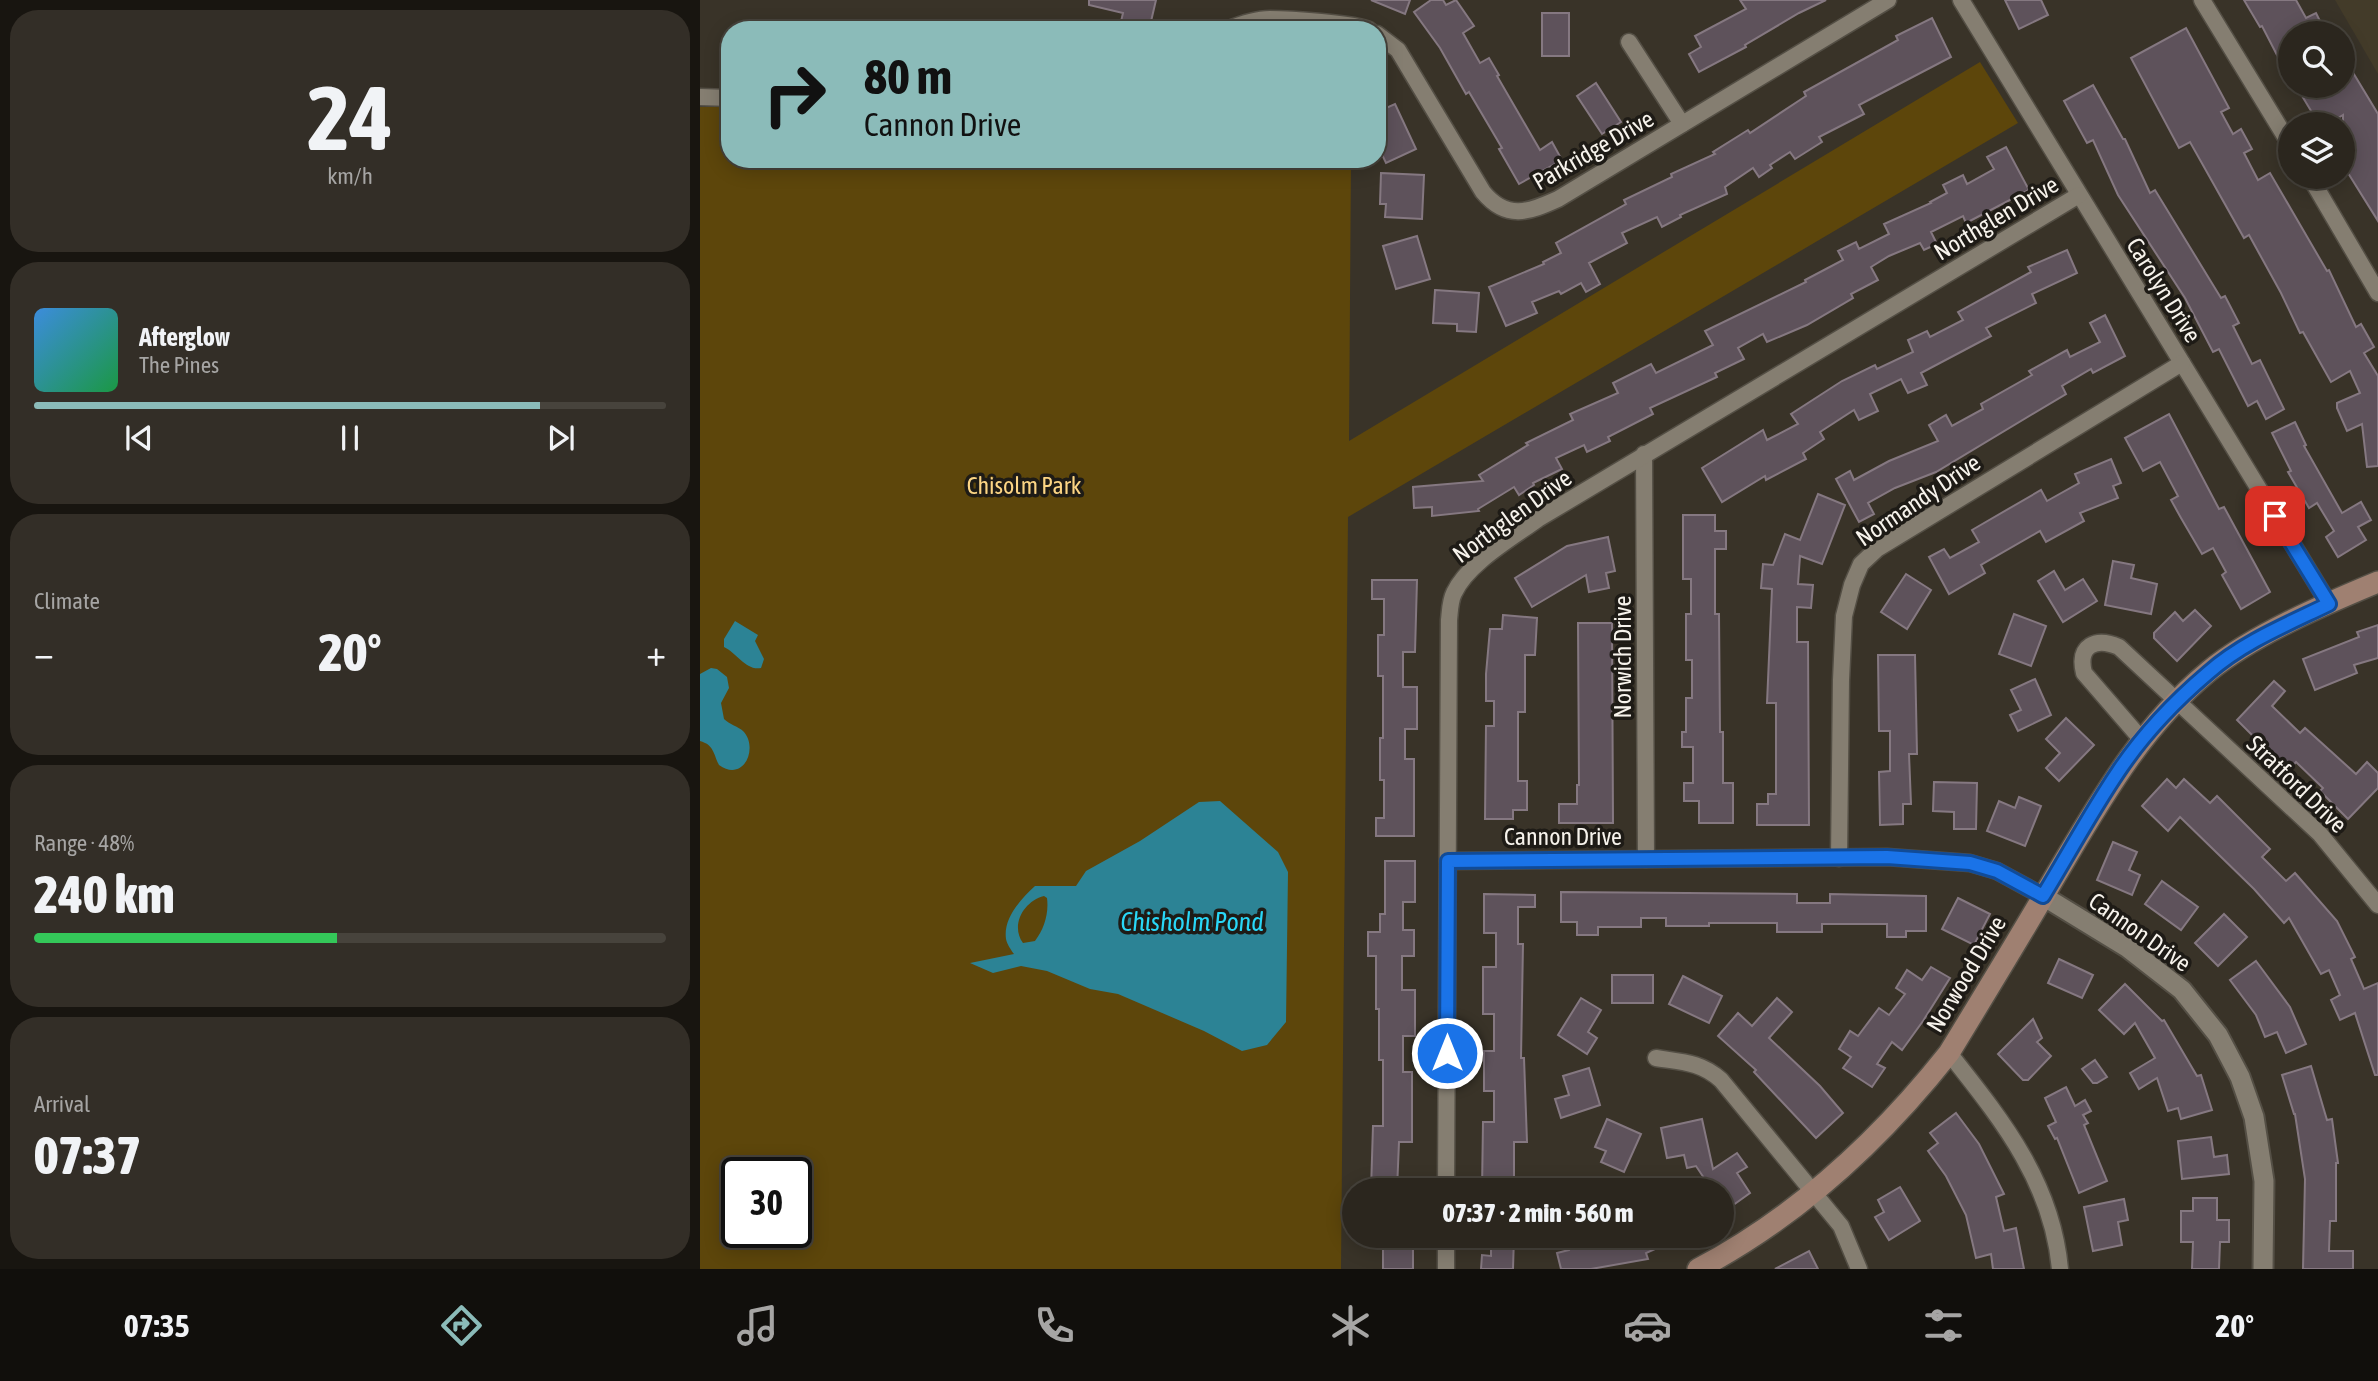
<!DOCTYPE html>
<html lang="en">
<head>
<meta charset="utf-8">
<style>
  body { margin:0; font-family:"Asap Condensed",sans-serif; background:#332e27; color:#f1f3f6; height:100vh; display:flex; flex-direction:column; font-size:26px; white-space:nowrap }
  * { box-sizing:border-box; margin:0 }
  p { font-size:23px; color:#a6a5a4 }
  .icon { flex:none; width:38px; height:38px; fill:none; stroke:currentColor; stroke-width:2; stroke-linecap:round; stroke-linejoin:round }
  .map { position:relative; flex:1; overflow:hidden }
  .side { display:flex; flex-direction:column; gap:10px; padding:10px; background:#181510; width:700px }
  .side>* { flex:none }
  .guide { position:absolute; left:21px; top:21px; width:665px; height:147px; border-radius:28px; box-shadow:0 4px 18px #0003,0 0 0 2px #47433c; background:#8bbbb9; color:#111; overflow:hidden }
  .fabs { position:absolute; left:1578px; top:21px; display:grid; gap:14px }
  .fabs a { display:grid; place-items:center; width:77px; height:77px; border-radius:50%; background:#2b261e; box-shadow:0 4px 18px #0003,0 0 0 2px #47433c; font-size:35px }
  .speed { position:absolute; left:21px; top:1157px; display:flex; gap:14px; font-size:35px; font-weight:700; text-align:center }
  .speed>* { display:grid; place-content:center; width:91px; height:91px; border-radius:50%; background:#2b261e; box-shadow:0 4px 18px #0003,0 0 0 2px #47433c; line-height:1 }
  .speed .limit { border:4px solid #111; border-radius:10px; background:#fff; color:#111 }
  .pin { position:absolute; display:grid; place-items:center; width:60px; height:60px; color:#fff; margin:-30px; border-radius:14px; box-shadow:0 4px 10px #0006 }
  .me { position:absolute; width:77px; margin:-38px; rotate:0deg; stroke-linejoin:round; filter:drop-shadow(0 0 5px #0008) }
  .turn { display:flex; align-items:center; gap:24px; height:147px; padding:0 28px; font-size:32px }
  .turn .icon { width:91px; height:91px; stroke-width:2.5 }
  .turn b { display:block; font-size:49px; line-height:60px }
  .big { font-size:52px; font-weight:800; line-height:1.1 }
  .side .card { flex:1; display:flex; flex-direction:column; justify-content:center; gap:10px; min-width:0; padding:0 24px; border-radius:28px; background:#332e27 }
  .side .dial { align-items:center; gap:0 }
  .dial b { font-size:91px; line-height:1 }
  .song { display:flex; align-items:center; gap:21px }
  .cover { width:84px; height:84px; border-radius:10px; background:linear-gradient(135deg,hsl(210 70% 55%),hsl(140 70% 35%)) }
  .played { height:7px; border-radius:4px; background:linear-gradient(90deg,#8bbbb9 80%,#47433c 80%) }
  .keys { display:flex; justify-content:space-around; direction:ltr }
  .heat { display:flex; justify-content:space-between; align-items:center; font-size:38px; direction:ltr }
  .charge { height:10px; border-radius:5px; background:linear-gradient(90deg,#34c759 48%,#47433c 0) }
  .trip { position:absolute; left:642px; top:1178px; width:392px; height:70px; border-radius:35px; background:#2b261e; box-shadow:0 4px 18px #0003,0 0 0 2px #47433c; font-weight:800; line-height:70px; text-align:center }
  .dock { display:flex; height:112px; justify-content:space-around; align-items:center; background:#110f0c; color:#a6a5a4 }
  .dock .icon { width:49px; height:49px }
  .dock .current { color:#8bbbb9 }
  .dock b { font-size:32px; color:#f1f3f6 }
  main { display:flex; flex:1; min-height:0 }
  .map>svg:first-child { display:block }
</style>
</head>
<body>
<main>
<section class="side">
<div class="card dial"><b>24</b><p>km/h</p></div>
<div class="card">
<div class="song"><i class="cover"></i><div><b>Afterglow</b><p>The Pines</p></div></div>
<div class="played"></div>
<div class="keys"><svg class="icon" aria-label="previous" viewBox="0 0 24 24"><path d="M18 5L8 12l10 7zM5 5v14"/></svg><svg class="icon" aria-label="pause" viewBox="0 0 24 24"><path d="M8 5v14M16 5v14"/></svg><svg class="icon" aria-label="next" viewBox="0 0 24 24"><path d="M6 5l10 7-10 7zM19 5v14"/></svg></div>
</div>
<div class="card"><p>Climate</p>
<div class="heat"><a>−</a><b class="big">20°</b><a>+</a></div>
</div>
<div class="card"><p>Range · 48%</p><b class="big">240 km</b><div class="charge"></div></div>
<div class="card"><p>Arrival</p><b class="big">07:37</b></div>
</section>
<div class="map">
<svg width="1678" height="1269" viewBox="0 0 1678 1269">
  <rect width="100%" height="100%" fill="#393328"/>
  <polygon fill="#433b29" points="1635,0 1678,0 1678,74"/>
  <path fill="#5d460b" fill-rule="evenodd" d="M 1280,62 L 1318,123 L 648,517 L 641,1269 L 0,1269 L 0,107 L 30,107 L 30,159 L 651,159 L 649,441 ZM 37,1172 L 96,1172 L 96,1232 L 37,1232 Z"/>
  <g fill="#2c8395" fill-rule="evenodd">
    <path d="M 35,621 L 58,635 L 55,641 L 64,659 L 61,668 C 46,671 37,653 24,647 L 24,639 Z"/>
    <path d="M 11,668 L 17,669 L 27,677 L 29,688 L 21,703 L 24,719 C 29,724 39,727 43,731 C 59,747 44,783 19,765 C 13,753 14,745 0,741 L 0,674 Z"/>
    <path d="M 520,801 L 578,852 L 588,872 L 586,1022 L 567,1045 L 542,1051 L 504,1031 L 418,994 L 390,989 L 347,971 L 321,966 L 293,973 L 270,963 L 314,954 C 311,950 307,944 306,939 C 303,918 321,899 335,886 L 376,886 L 386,871 L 440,841 L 499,802 ZM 344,896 L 347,898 C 349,914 344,929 335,941 L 323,943 C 310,925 324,901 344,896 Z"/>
  </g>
  <g fill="#5e525b" stroke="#857881" stroke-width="2">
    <polygon points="389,0 456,0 449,30 419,30 423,13 389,5"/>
    <polygon points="671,0 710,0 705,14"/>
    <polygon points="731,0 743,0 746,5 756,0 774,26 763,33 780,63 789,58 799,75 797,76 840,150 852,142 862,160 819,184 799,149 802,148 769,92 766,94 740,48 714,12"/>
    <polygon points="1040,0 1126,0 1099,13 1045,45 1046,47 999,72 989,54 1001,47 995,36 1046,9"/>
    <polygon points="1305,0 1341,0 1348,15 1319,29"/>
    <polygon points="1544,0 1596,0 1606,18 1616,13 1626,33 1591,33 1591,82 1562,26 1560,27"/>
    <rect x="842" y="13" width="27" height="43"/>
    <polygon points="1232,18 1251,57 1159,105 1164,114 1119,137 1122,142 1095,159 1090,152 1070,165 1072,168 1059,177 1053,168 1025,187 1027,194 980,215 981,217 962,227 957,217 922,233 927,243 889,263 900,284 886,292 881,283 861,294 859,291 832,302 837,313 806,326 789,287 844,264 843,262 861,253 856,243 926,204 924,200 972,177 971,174 1015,154 1013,152 1048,130 1050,133 1106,96 1104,92 1198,40 1196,36"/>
    <polygon points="1486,28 1529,108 1521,112 1533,134 1541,129 1552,149 1544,153 1558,180 1570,173 1627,271 1629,270 1656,327 1661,324 1674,347 1664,353 1678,376 1678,466 1667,467 1662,424 1647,431 1637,408 1637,403 1660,393 1650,371 1631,382 1603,332 1600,333 1581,293 1549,235 1544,238 1490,142 1479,148 1431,58"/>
    <polygon points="1643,56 1678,114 1678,221 1643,165 1643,115 1628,124 1619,124 1596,86 1643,86"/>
    <polygon points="896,83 921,122 902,134 877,96"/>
    <polygon points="1393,85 1423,139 1425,139 1450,193 1455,190 1521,298 1525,296 1539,323 1533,326 1552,364 1560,360 1584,409 1566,419 1557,401 1548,406 1519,349 1513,352 1485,298 1418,195 1393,140 1387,143 1364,101"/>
    <polygon points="695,104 716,149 686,163 677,144 677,112"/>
    <polygon points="1306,147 1329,190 1266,223 1263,216 1231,232 1237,244 1224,250 1220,243 1189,256 1171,267 1178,280 1151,294 1153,298 1107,325 1067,342 1063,334 1038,348 1044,359 1015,373 1017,377 950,408 953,414 908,437 910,441 887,452 884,445 856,458 862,469 833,483 834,485 819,495 814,487 778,509 779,511 732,516 732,507 714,508 713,487 783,481 779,475 828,445 826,443 873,420 870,414 918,393 913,383 951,364 956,373 1013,345 1005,331 1106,282 1105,280 1143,260 1138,251 1156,242 1159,249 1189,234 1184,224 1231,203 1230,202 1247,193 1243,185 1263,175 1267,184 1294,169 1287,157"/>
    <polygon points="681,173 724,175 722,219 685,217 686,204 680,204"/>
    <polygon points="717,236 730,279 696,289 683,246"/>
    <polygon points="1367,250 1377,273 1332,294 1336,303 1286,328 1291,336 1221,373 1227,385 1208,393 1201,379 1170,394 1178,411 1159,420 1154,410 1120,432 1124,439 1103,453 1106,459 1066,480 1065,476 1022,502 1002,468 1063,430 1067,440 1098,424 1091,414 1142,381 1175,365 1177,369 1213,352 1208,340 1227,331 1230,337 1263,320 1258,312 1331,272 1328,267"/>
    <polygon points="735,290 779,293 776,332 757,331 757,324 733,323"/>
    <polygon points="1405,315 1425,356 1393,373 1391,369 1362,386 1366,394 1236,472 1195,488 1168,503 1174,514 1159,522 1136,479 1150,471 1154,480 1189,461 1238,441 1229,425 1246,415 1252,426 1283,409 1281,404 1332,375 1329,371 1367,350 1370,357 1400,342 1390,323"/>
    <polygon points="1469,414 1519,509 1524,507 1570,592 1541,609 1522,575 1526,572 1513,548 1502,554 1481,518 1471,500 1478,496 1460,462 1443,471 1425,438"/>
    <polygon points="1595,422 1606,445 1604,446 1642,513 1661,502 1671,520 1658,527 1666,540 1638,557 1626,537 1634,531 1617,503 1609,508 1588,472 1591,471 1572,433"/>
    <polygon points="1411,459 1421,483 1413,486 1418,498 1380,513 1384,521 1346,542 1340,531 1281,565 1285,573 1249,594 1229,557 1244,549 1250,558 1279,542 1272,530 1341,490 1347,501 1379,483 1375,474"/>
    <polygon points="1118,494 1145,505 1122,564 1100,556 1098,584 1113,585 1111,608 1097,607 1097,642 1108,642 1109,825 1057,825 1057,804 1068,804 1068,794 1076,794 1076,703 1067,703 1072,589 1061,588 1063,564 1073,565 1085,534 1100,540"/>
    <polygon points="983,515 1015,515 1015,531 1026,531 1026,549 1015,549 1015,614 1019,614 1020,732 1023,732 1023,783 1033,783 1033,823 999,823 999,801 984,801 984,783 993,783 993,747 982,747 982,732 986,732 986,698 992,698 992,660 986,660 986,614 991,614 991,579 983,579"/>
    <polygon points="908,537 915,571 906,573 909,588 889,592 886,575 832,607 815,578 867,546"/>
    <polygon points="1413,561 1434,565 1431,578 1457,584 1451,614 1405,605"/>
    <polygon points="1354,571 1365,590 1383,579 1397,601 1363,622 1338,581"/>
    <polygon points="1206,574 1231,590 1207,629 1181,612"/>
    <polygon points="672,580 717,580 715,652 703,652 703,687 717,687 717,729 705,729 705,759 714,759 714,836 676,836 676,818 684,818 684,780 680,780 680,738 683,738 683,676 678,676 678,635 684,635 684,599 672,599"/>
    <polygon points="1495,610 1511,626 1477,661 1454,638 1454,633 1475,612 1483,621"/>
    <polygon points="1314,614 1346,626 1331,666 1299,654"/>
    <polygon points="803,615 837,618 835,655 825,655 825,712 818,712 818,781 827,781 827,810 813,810 813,819 785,819 786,726 794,726 794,701 786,701 786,674 790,629 802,629"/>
    <polygon points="878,623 912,623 913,823 859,823 859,804 877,804 877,785 879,785"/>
    <polygon points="1678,625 1678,658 1654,665 1657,673 1615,690 1603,659 1659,637 1657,632"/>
    <polygon points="1178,655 1215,655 1217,754 1209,754 1211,804 1203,804 1203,824 1180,825 1179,772 1190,771 1190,731 1179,731"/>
    <polygon points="1335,679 1351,715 1318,731 1310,715 1321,710 1311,690"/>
    <polygon points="1574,681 1585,691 1572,706 1600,733 1605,728 1656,774 1667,762 1678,773 1678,788 1648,819 1620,791 1623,788 1596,762 1588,771 1537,720"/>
    <polygon points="1366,718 1394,745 1359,781 1346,768 1360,753 1346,739"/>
    <polygon points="1467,779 1476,788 1484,779 1510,803 1517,796 1570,849 1562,857 1586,881 1595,873 1637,921 1655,957 1651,959 1664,989 1678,983 1678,1075 1675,1075 1655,1013 1640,1020 1631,1000 1640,995 1629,970 1621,974 1589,918 1584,923 1554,889 1480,817 1468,831 1442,806"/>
    <polygon points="1234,782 1277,783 1276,829 1254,829 1254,812 1233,811"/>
    <polygon points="1319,797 1341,806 1325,846 1287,831 1299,801 1315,808"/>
    <polygon points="1413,842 1437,852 1429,870 1440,875 1432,895 1397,880"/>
    <polygon points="685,861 715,861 715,902 703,902 703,930 714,930 714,956 702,956 702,990 715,990 715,1036 703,1036 703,1072 712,1072 712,1142 699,1142 697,1190 671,1190 673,1126 683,1126 683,1060 679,1060 679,1009 676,1009 676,956 668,956 668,932 680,932 680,914 685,914"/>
    <polygon points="1462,881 1498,907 1481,930 1445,904"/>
    <polygon points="861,892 1097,894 1097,903 1130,903 1130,894 1226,896 1226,931 1206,931 1206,937 1187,937 1187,924 1122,924 1122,932 1077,932 1077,923 1009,923 1009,926 966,926 966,918 941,918 941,927 898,927 898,935 877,935 877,922 861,922"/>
    <polygon points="784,894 835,895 835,907 818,907 818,944 823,944 821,1058 824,1058 827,1142 814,1142 814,1190 782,1190 783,1122 794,1122 794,1091 784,1091 784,1051 794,1051 794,1014 783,1014 783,967 796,967 796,933 784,933"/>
    <polygon points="1258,898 1290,914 1274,945 1242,929"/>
    <polygon points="1524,914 1547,937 1518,966 1495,943"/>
    <polygon points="1359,959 1393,975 1382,998 1348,983"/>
    <polygon points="1556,961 1590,1007 1606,1044 1586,1053 1577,1032 1565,1037 1556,1015 1530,980"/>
    <polygon points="1231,967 1250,978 1223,1021 1202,1050 1192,1042 1177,1064 1185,1068 1172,1087 1143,1068 1151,1057 1139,1049 1150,1031 1158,1036 1179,1008 1189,1015 1205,994 1196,988 1207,970 1222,980"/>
    <rect x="912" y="975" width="41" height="28"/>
    <polygon points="983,976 1022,996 1009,1023 969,1004"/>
    <polygon points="1425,984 1462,1021 1464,1020 1497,1076 1501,1075 1512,1110 1481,1119 1478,1108 1468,1111 1457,1078 1439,1089 1430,1073 1455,1058 1435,1023 1424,1034 1399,1010"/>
    <polygon points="881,998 901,1010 888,1032 897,1038 887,1054 858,1035"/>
    <polygon points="1077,998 1092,1012 1069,1038 1120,1086 1143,1113 1116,1138 1054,1072 1056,1070 1018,1036 1038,1013 1052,1026"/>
    <polygon points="1333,1019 1342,1038 1337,1042 1351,1056 1328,1080 1323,1080 1298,1054"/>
    <polygon points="1395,1060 1407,1077 1397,1083 1393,1083 1382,1069"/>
    <polygon points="1611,1066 1627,1120 1632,1119 1638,1163 1636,1163 1636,1221 1630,1221 1629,1251 1653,1251 1653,1269 1603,1269 1605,1179 1595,1114 1594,1114 1582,1075"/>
    <polygon points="889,1068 900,1105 861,1118 855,1099 869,1095 863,1076"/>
    <polygon points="1366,1087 1375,1106 1385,1100 1391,1111 1383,1115 1388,1123 1384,1125 1407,1181 1379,1193 1357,1138 1355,1139 1348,1126 1356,1122 1345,1098"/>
    <polygon points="1256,1113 1279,1144 1304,1194 1296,1197 1304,1231 1316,1228 1324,1269 1293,1269 1291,1254 1276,1258 1266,1215 1246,1176 1228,1151 1238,1143 1230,1133"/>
    <polygon points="907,1119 941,1134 924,1172 901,1162 906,1151 895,1147"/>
    <polygon points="1002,1119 1013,1169 1037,1153 1047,1167 1037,1173 1050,1193 1022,1213 1022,1190 1012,1190 996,1166 987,1168 984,1155 967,1158 961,1128"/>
    <polygon points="1511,1137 1514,1157 1527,1155 1529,1174 1482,1179 1478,1141"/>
    <polygon points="1200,1187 1220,1221 1189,1240 1175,1217 1184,1212 1178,1200"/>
    <polygon points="1493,1198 1517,1198 1517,1220 1529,1220 1529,1242 1520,1242 1519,1269 1492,1269 1493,1242 1481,1242 1481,1211 1493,1211"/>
    <polygon points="1424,1199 1428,1220 1418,1222 1422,1245 1393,1251 1384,1207"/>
    <rect x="683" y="1236" width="30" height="33"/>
    <polygon points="791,1236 814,1236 813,1269 781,1269 782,1255 791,1256"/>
    <polygon points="866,1236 984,1236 946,1253 948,1259 891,1269 861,1269 857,1253 869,1250"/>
    <polygon points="1109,1251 1118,1269 1075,1269"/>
  </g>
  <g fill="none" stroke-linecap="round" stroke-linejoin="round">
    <defs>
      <g id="minor">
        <polyline points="1261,0 1629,604"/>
        <polyline points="1502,0 1591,146"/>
        <path d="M 527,30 C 541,24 555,19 570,19 C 588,19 655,23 669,30"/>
        <path d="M 677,34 L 698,50 L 783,192 C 807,221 829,212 858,199 L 1188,0"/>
        <polyline points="929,42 982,124"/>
        <polyline points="0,97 30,98"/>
        <polyline points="1610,177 1678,293"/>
        <polyline points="944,454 946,859"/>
        <path d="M 1442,740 L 1384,673 C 1377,645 1396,637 1419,647 L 1620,834 L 1678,905"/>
        <polyline points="1139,858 1141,680 1144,616 1152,585 1161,564 1177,549 1482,363"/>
        <polyline points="748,861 1187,857 1270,863 1297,871 1343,896"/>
        <path d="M 1249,1053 C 1301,1119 1352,1181 1360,1269"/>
        <path d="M 956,1058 C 982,1062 1001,1062 1021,1080 L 1141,1226 L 1159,1269"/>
        <path d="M 746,1190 L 749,620 C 750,611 750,601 754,593 C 768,563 812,538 838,519 L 1379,195"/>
        <polyline points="746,1269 746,1236"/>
      </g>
      <polyline id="tertiary" points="1343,896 1428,948 1482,990 1518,1035 1540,1077 1554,1117 1564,1181 1563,1269"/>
      <path id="secondary" d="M 998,1269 C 1097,1217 1180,1140 1249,1053 C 1285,994 1321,935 1356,875 C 1400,801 1441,727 1509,671 C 1553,635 1625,604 1678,582"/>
    </defs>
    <use href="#minor" stroke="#544f45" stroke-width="19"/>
    <use href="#tertiary" stroke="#544f45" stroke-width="23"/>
    <use href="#secondary" stroke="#544f45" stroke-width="24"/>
    <use href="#minor" stroke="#857e71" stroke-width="16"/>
    <use href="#tertiary" stroke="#857e71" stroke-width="19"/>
    <use href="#secondary" stroke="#9f8071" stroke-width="21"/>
  </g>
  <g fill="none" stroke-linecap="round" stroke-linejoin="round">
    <defs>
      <path id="route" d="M 747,1053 L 748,861 L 1187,857 L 1270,863 L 1297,871 L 1343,896 C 1368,855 1391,812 1418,772 C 1442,736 1475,701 1508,673 C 1543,642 1588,624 1629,604 L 1575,516"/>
    </defs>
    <use href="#route" stroke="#114b97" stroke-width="18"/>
    <use href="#route" stroke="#1a73e8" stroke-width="12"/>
  </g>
  <g text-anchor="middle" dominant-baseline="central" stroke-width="7" stroke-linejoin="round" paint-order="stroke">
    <g font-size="24" fill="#f7f3ec" stroke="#1e1b16">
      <text transform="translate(893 150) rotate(-30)">Parkridge Drive</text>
      <text transform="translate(1296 218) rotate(-31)">Northglen Drive</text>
      <text transform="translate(1464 290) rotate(58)">Carolyn Drive</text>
      <text transform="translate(1218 500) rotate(-34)">Normandy Drive</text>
      <text transform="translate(812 516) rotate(-36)">Northglen Drive</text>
      <text transform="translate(922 657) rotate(-90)">Norwich Drive</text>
      <text transform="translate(1597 784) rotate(44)">Stratford Drive</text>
      <text x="863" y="836">Cannon Drive</text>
      <text transform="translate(1440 932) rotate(35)">Cannon Drive</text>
      <text transform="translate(1266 974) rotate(-59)">Norwood Drive</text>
    </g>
    <g font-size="24" fill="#fcd584" stroke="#1e1b16">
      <text x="324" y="485">Chisolm Park</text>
    </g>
    <g font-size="26" font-style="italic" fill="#29d7f7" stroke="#1e1b16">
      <text x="492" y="922">Chisholm Pond</text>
    </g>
  </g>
</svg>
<div class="fabs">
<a><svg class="icon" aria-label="search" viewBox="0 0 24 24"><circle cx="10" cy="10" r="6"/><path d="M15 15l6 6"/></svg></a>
<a><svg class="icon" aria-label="layers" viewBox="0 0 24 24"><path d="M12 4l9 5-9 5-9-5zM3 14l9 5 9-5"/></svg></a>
</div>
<div class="speed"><div class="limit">30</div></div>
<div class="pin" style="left:1575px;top:516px;background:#d93025"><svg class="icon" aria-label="arrive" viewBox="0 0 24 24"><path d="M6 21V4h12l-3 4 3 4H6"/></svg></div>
<svg class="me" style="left:747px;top:1053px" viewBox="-20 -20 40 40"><circle r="17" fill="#1a73e8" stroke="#fff" stroke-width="3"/><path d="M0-11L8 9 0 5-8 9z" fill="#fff"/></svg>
<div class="trip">07:37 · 2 min · 560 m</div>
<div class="guide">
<div class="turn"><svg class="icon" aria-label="right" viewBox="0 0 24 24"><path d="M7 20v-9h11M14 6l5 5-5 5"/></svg><div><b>80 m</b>Cannon Drive</div></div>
</div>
</div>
</main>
<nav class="dock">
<b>07:35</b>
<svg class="icon current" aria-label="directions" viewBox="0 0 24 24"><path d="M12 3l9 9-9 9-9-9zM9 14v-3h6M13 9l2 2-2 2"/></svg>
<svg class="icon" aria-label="music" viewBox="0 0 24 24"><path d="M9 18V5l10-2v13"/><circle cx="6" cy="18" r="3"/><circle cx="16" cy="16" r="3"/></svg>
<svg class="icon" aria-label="phone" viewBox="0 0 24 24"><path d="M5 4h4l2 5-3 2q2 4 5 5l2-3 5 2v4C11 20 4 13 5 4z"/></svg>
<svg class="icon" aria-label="climate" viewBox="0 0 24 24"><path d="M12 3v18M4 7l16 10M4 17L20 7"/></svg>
<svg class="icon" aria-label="car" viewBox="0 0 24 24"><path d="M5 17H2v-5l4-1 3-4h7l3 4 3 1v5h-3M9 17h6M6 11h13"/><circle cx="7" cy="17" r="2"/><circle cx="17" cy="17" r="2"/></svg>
<svg class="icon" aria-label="filters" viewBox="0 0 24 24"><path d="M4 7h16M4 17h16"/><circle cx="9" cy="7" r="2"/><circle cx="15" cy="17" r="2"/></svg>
<b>20°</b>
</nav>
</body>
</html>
